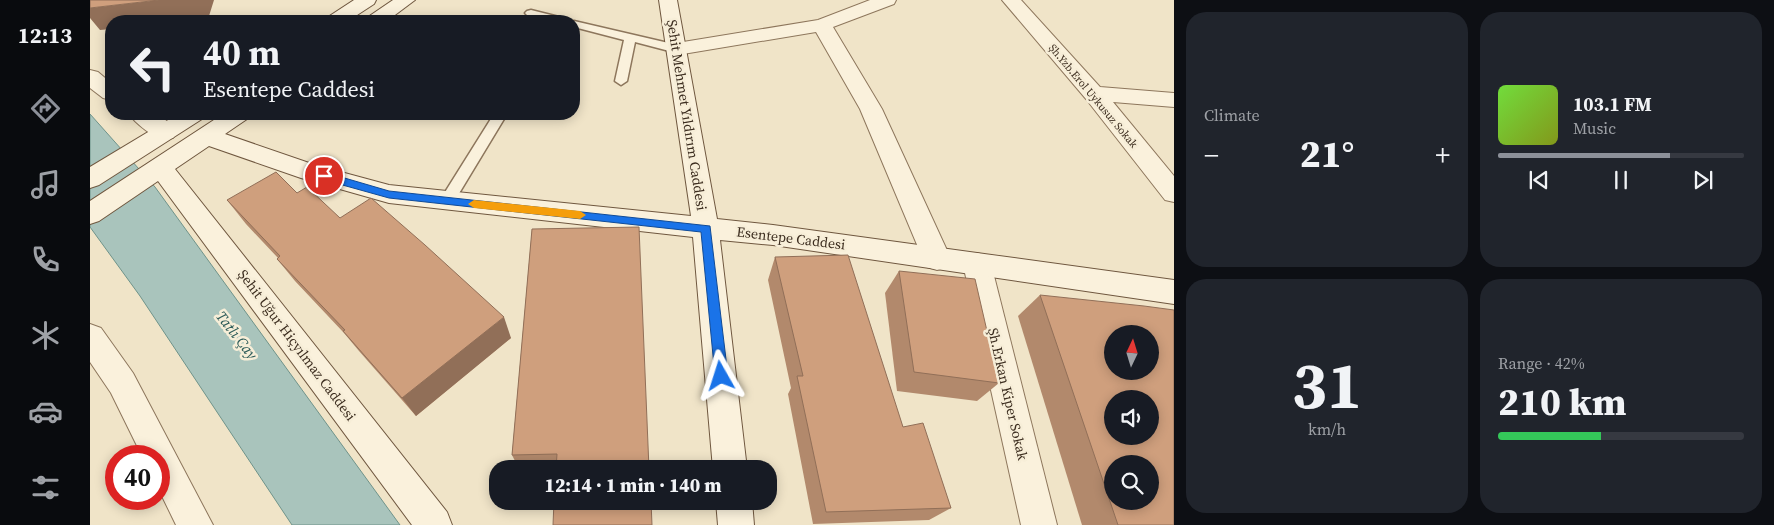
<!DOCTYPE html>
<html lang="en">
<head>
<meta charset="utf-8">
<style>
  body { margin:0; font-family:"Source Serif 4",serif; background:#20242c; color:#f1f3f6; height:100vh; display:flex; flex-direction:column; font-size:19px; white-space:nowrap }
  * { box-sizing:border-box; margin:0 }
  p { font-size:16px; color:#9ea1a6 }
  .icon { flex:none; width:28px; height:28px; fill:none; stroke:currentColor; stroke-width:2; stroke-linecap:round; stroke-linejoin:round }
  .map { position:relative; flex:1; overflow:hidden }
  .panel { display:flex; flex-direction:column; gap:12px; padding:12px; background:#0d0f14; width:600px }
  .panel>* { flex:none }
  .top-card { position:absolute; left:15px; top:15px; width:475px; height:105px; border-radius:20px; box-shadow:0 2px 12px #0003; background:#171b24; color:#f1f3f6; overflow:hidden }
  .needle { width:32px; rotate:4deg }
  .controls { position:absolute; left:1014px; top:325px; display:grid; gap:10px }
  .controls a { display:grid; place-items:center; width:55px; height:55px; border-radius:50%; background:#171b24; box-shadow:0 2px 12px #0003; font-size:25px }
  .speed { position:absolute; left:15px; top:445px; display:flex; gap:10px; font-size:25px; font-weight:700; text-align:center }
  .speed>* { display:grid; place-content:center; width:65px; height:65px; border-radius:50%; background:#171b24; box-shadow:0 2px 12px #0003; line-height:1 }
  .speed .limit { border:8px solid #d22; background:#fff; color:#111 }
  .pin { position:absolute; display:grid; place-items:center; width:42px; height:42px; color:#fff; margin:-21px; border:2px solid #fff; border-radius:50%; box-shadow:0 1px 5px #0007 }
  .me { position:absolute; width:55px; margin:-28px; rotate:354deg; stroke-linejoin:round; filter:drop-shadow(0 0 4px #0008) }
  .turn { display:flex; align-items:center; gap:18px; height:105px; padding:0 15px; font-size:22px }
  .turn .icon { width:65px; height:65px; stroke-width:2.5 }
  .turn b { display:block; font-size:35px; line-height:42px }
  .big { font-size:38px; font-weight:800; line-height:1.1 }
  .panel .tile { flex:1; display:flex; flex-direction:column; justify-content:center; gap:8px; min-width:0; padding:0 18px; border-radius:20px; background:#20242c }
  .panel .dial { align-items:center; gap:0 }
  .dial b { font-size:65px; line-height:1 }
  .song { display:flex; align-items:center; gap:15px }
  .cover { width:60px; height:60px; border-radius:8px; background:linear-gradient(135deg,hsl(100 70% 55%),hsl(70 70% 35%)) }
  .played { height:5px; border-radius:2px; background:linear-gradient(90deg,#8c9099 70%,#363941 70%) }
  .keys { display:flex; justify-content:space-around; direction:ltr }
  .heat { display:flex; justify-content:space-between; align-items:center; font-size:28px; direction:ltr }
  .charge { height:8px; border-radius:4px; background:linear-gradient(90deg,#34c759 42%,#363941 0) }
  .panel .tiles { flex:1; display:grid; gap:12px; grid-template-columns:repeat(2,1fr) }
  .trip { position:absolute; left:399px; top:460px; width:288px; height:50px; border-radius:20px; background:#171b24; box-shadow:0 2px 12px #0003; font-weight:800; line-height:50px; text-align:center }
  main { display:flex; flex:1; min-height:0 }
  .tabs { display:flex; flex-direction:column; width:90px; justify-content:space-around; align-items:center; background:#090b0e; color:#9ea1a6 }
  .tabs .icon { width:35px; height:35px }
  .tabs .active { color:#8c9099 }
  .tabs b { font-size:22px; color:#f1f3f6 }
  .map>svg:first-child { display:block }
</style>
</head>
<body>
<main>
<nav class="tabs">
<b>12:13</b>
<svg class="icon active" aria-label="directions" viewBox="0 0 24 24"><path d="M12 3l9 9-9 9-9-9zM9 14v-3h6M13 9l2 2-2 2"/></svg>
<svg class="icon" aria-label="music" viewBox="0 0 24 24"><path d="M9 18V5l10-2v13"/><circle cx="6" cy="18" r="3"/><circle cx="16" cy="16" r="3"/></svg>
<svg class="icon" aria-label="phone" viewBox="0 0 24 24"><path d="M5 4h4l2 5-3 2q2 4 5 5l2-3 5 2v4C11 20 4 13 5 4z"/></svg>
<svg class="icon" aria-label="climate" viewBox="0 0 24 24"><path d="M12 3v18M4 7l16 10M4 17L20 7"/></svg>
<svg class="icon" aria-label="car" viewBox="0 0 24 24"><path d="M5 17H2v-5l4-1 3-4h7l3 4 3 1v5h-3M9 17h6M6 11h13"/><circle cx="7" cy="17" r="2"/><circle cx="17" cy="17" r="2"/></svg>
<svg class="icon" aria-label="filters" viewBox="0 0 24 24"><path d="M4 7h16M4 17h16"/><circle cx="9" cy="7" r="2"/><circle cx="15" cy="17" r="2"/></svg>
</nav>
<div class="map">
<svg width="1084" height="525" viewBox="0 0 1084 525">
  <rect width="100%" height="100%" fill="#f0e4c8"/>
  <polygon fill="#a9c4bc" stroke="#6f938a" points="0,114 65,187 310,525 202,525 50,296 0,227"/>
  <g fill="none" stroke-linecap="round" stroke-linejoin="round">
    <defs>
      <g id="lane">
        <polygon points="441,10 477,19 479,21 460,21 437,15 435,13 437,11"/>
        <polygon points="481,21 484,21 587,45 593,49 587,53 545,42 537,81 531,85 525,81 534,40 484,27 484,21"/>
        <polygon points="404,114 417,114 362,205 357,207 352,205 349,201 352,197"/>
      </g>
      <g id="street">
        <polygon points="780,0 806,0 804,4 743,27 792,109 861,259 857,267 847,270 837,267 833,259 770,109 726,32 587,55 580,53 577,49 580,45 587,43 728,20"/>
        <polygon points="912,0 931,0 1010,87 1084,93 1084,107 1023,102 1084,176 1084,202 1075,200 996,99"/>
        <polygon points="0,70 8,72 21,83 21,100 13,98 0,88"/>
        <path d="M 39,114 C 58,113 75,113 87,132 L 83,138 C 80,138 78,140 75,140 C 66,140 44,122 39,114 Z"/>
        <polygon points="887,253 897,256 901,264 967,525 931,525 873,264 877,256"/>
        <polygon points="0,324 11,328 43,373 123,525 86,525 69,490 69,456 52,456 21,393 0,362"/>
      </g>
      <g id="secondary">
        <polygon points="264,0 286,0 284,4 258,21 236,21 238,17"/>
        <polygon points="303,0 325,0 297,21 276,21 278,17"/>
        <polygon points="569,0 587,0 627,219 683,225 1084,280 1084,304 683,245 630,240 657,469 623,469 603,237 299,203 211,178 119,146 85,169 357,512 362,525 322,525 68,181 9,221 0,224 0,201 133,114 160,114 157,119 135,134 225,165 299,185 601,216"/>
        <polygon points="88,114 115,114 112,119 9,185 0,188 0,167"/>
        <polygon points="626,501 662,501 664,525 628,525"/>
      </g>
    </defs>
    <use href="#lane" stroke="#8d765c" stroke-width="3"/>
    <use href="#street" stroke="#8d765c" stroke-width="2"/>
    <use href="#secondary" stroke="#6f573f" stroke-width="2"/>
    <use href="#lane" fill="#faf1dc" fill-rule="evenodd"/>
    <use href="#street" fill="#faf1dc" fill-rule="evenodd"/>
    <use href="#secondary" fill="#faf1dc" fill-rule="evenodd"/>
  </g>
  <g fill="#b2896c">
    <polygon points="207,193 250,218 421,338 326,416 269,351 254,333 205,281 187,259 188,258 156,224 137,200"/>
    <polygon points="442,229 559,469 429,469 422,455"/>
    <polygon points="685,257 813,427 861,508 839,520 723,524 698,394 701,388 678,280"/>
    <polygon points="809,271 909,383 887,401 807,391 795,293"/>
    <polygon points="950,295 1084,525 992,525 928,316"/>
  </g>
  <g fill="#916f58">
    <polygon points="69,0 124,0 119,16 81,21 21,21 21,29 10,30 0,18 0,8"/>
    <polygon points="414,317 421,338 326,416 312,398"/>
  </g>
  <g fill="#cf9f7d" stroke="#916f58" fill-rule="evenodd">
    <polygon points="0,0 69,0 0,8"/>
    <polygon points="186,172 207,193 217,187 250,218 281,198 335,245 414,317 312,398 253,331 255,330 187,259 190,256 137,200"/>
    <polygon points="549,227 559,469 466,469 467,454 422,455 442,229"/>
    <polygon points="758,255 813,427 833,423 861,508 736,512 707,376 713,376 685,257"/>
    <polygon points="809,271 885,279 909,383 824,372"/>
    <path d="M 950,295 L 1054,306 L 1084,310 L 1084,525 L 1028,525 ZM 1022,334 L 1060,334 L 1060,371 L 1022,371 ZM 1022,399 L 1060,399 L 1060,436 L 1022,436 ZM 1022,464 L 1060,464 L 1060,501 L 1022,501 Z"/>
    <polygon points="464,501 561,501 562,525 463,525"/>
  </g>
  <polygon fill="#1a73e8" stroke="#114b97" points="234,172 299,191 620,226 638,376 636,381 631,382 627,381 625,376 611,232 299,198 231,179 231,173"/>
  <polygon fill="#f59e0b" points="384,200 490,211 496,215 490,219 384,208 378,204"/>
  <g text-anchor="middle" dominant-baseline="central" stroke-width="5" stroke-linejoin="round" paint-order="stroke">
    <g font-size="11" fill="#3d2e20" stroke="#f7eed8">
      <text transform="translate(1003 96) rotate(50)">Şh.Yzb.Erol Uykusuz Sokak</text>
    </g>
    <g font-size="14" fill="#3d2e20" stroke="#f7eed8">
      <text transform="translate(597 115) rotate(81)">Şehit Mehmet Yıldırım Caddesi</text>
      <text transform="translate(701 238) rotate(7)">Esentepe Caddesi</text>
      <text transform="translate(207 345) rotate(53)">Şehit Uğur Hiçyılmaz Caddesi</text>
      <text transform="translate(918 394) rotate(77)">Şh.Erkan Kiper Sokak</text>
    </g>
    <g font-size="15" font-style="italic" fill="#2f5d5a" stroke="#f7eed8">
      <text transform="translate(147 335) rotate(52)">Tatlı Çay</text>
    </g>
  </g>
</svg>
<div class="controls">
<a><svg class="needle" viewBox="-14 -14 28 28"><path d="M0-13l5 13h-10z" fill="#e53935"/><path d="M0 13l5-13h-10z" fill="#9ea1a6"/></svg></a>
<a><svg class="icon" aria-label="sound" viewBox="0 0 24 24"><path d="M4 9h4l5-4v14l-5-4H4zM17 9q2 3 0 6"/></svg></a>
<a><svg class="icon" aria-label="search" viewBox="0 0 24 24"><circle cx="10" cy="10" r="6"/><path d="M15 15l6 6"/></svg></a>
</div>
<div class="speed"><div class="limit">40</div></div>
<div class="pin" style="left:234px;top:176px;background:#d93025"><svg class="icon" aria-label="arrive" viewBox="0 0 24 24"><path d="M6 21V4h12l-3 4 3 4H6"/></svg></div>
<svg class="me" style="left:631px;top:376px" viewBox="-20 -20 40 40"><path d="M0-17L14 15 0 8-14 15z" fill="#1a73e8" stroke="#fff" stroke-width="4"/></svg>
<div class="trip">12:14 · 1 min · 140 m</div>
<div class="top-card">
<div class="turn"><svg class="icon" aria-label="left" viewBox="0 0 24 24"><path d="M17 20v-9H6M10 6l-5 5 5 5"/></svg><div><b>40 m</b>Esentepe Caddesi</div></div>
</div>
</div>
<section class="panel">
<div class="tiles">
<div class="tile"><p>Climate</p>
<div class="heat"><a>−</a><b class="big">21°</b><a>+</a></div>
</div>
<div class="tile">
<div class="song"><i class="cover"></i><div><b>103.1 FM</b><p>Music</p></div></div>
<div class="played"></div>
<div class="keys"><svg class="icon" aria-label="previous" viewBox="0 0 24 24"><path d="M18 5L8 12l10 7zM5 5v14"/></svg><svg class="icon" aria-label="pause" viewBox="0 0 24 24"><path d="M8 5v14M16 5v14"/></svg><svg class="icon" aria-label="next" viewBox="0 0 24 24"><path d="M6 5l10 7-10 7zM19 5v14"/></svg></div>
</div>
<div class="tile dial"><b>31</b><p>km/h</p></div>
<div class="tile"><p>Range · 42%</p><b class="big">210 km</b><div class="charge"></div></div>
</div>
</section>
</main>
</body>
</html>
